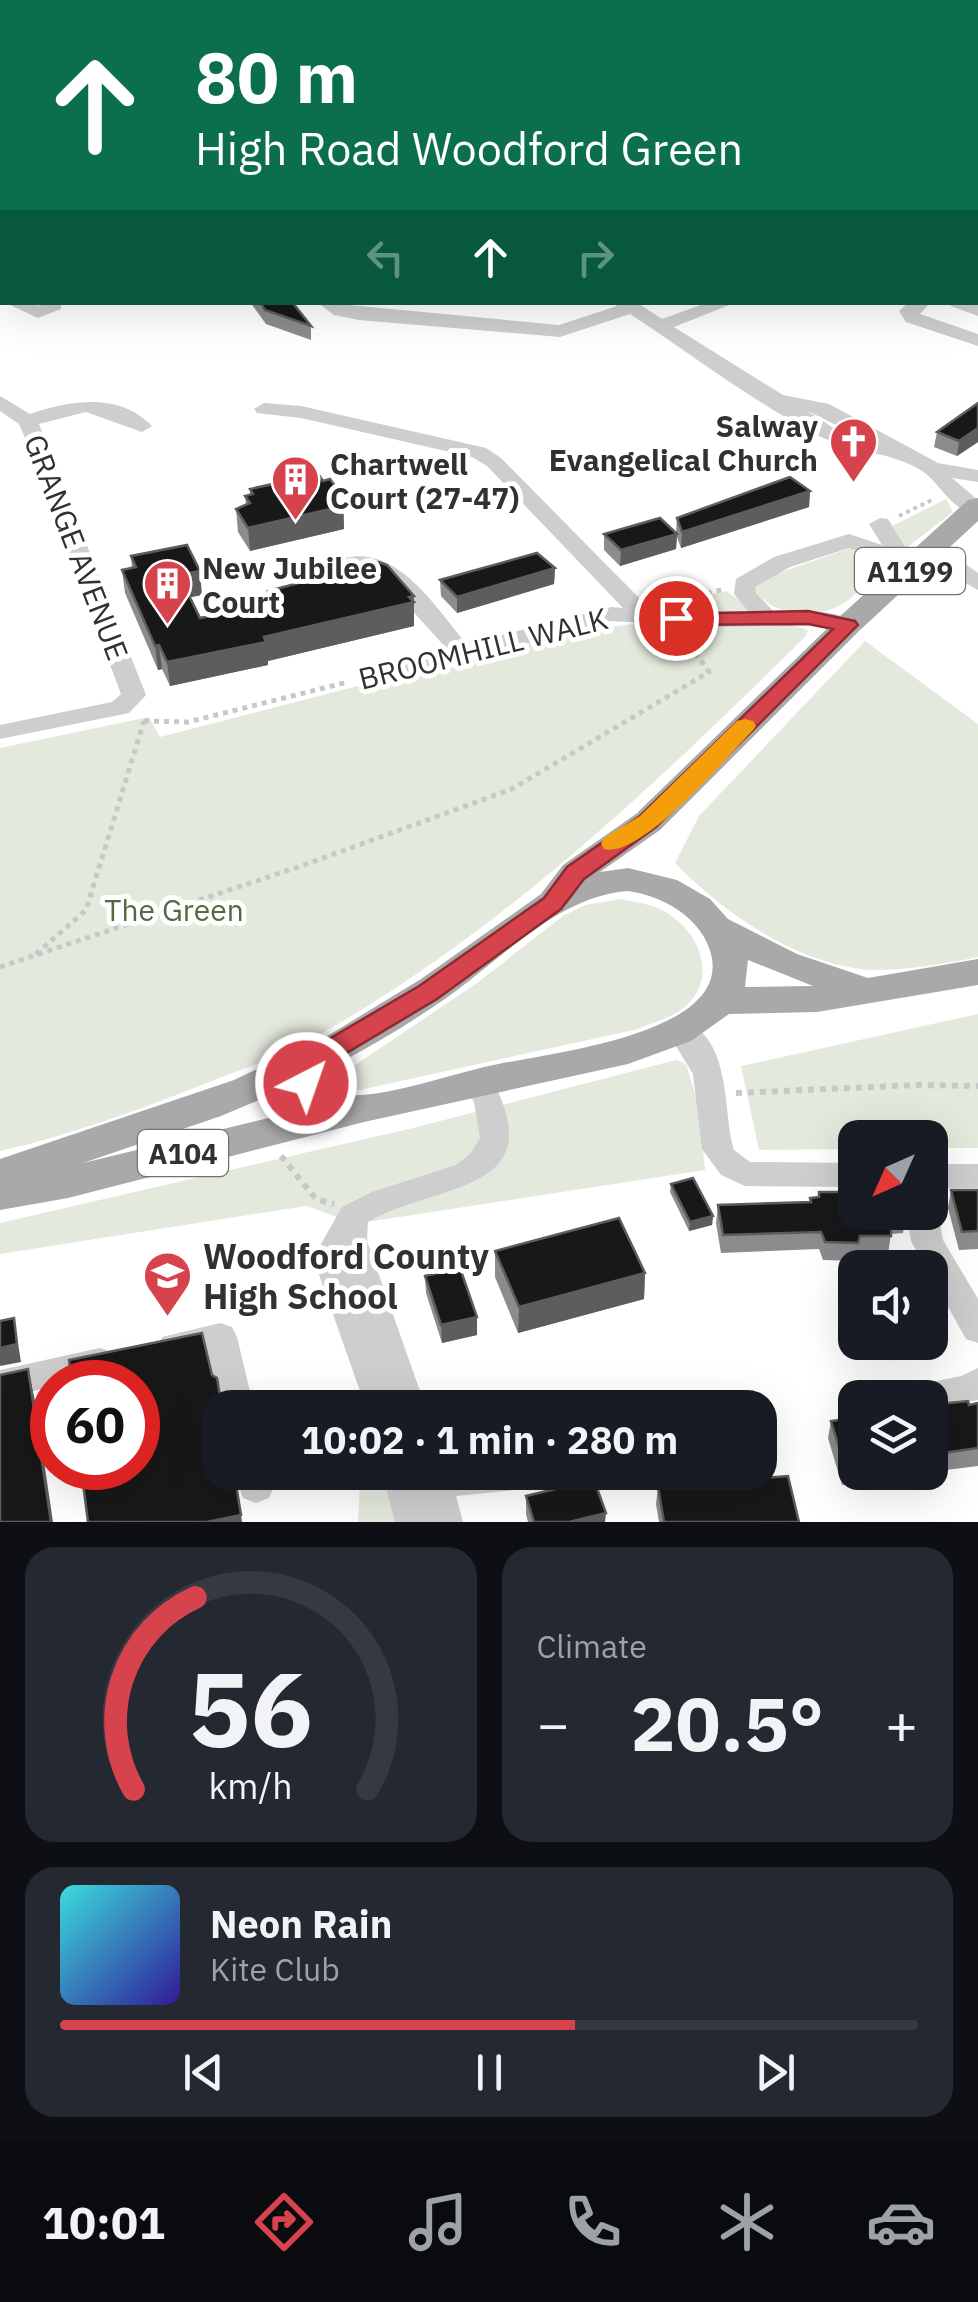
<!DOCTYPE html>
<html lang="en">
<head>
<meta charset="utf-8">
<style>
  body { margin:0; font-family:"IBM Plex Sans",sans-serif; background:#242831; color:#f1f3f6; height:100vh; display:flex; flex-direction:column; font-size:38px; white-space:nowrap }
  * { box-sizing:border-box; margin:0 }
  p { font-size:32px; color:#9ea1a6 }
  .icon { flex:none; width:55px; height:55px; fill:none; stroke:currentColor; stroke-width:2; stroke-linecap:round; stroke-linejoin:round }
  .map { position:relative; height:1522px; overflow:hidden }
  .drawer { display:flex; flex-direction:column; gap:25px; padding:25px; background:#0d0f14; flex:1 }
  .drawer>* { flex:none }
  .guide { position:absolute; left:0px; top:0px; width:980px; height:305px; box-shadow:0 10px 40px #0002; background:#0b6e4f; color:#fff; overflow:hidden }
  .needle { width:65px; rotate:225deg }
  .fabs { position:absolute; left:838px; top:1120px; display:grid; gap:20px }
  .fabs a { display:grid; place-items:center; width:110px; height:110px; border-radius:20px; background:#171b24; box-shadow:0 10px 40px #0002; font-size:50px }
  .speed { position:absolute; left:30px; top:1360px; display:flex; gap:20px; font-size:50px; font-weight:700; text-align:center }
  .speed>* { display:grid; place-content:center; width:130px; height:130px; border-radius:50%; background:#171b24; box-shadow:0 10px 40px #0002; line-height:1 }
  .speed .limit { border:15px solid #d22; background:#fff; color:#111 }
  .pin { position:absolute; display:grid; place-items:center; width:85px; height:85px; color:#fff; margin:-42px; border:5px solid #fff; border-radius:50%; box-shadow:0 2px 10px #0007 }
  .me { position:absolute; width:110px; margin:-55px; rotate:41deg; stroke-linejoin:round; filter:drop-shadow(0 0 8px #0008) }
  .turn { display:flex; align-items:center; gap:35px; height:210px; padding:0 30px; font-size:45px }
  .turn .icon { width:130px; height:130px; stroke-width:2.5 }
  .turn b { display:block; font-size:70px; line-height:85px }
  .lanes { display:flex; align-items:center; height:95px; padding:0 30px; background:#0003; justify-content:center; gap:50px; direction:ltr }
  .lanes .off { opacity:.35 }
  .big { font-size:75px; font-weight:800; line-height:1.1 }
  .drawer .card { flex:1; display:flex; flex-direction:column; justify-content:center; gap:15px; min-width:0; padding:0 35px; border-radius:30px; background:#242831 }
  .drawer .dial { align-items:center; gap:0 }
  .dial svg { height:260px; overflow:visible; fill:none; stroke:#363941; stroke-width:7; stroke-linecap:round; text-anchor:middle }
  .dial text { fill:#f1f3f6; stroke:none }
  .song { display:flex; align-items:center; gap:30px }
  .cover { width:120px; height:120px; border-radius:15px; background:linear-gradient(135deg,hsl(180 70% 55%),hsl(250 70% 35%)) }
  .played { height:10px; border-radius:5px; background:linear-gradient(90deg,#d7434c 60%,#363941 60%) }
  .keys { display:flex; justify-content:space-around; direction:ltr }
  .heat { display:flex; justify-content:space-between; align-items:center; font-size:55px; direction:ltr }
  .drawer .tiles { flex:1; display:grid; gap:25px; grid-template-columns:1fr 1fr }
  .card:last-child { grid-column:span 2 }
  .trip { position:absolute; left:202px; top:1390px; width:575px; height:100px; border-radius:30px; background:#171b24; box-shadow:0 10px 40px #0002; font-weight:800; line-height:100px; text-align:center }
  .menu { display:flex; height:160px; justify-content:space-around; align-items:center; background:#090b0e; color:#9ea1a6 }
  .menu .icon { width:70px; height:70px }
  .menu .selected { color:#d7434c }
  .menu b { font-size:45px; color:#f1f3f6 }
  .map>svg:first-child { display:block }
</style>
</head>
<body>
<div class="map">
<svg width="978" height="1522" viewBox="0 0 978 1522">
  <rect width="100%" height="100%" fill="#fff"/>
  <g fill="#e4e9dd">
    <polygon points="946,499 953,512 905,549 888,528"/>
    <path d="M 850,548 L 885,557 L 886,563 C 872,577 856,597 839,606 C 812,620 769,615 753,588 L 770,576 Z"/>
    <polygon points="726,591 752,609 748,615 660,611 657,606"/>
    <path d="M 788,624 L 808,630 L 806,636 C 653,787 490,943 299,1046 C 275,1059 247,1067 222,1077 C 149,1106 76,1134 0,1151 L 0,748 L 149,717 L 160,737 L 571,631 L 635,624 Z"/>
    <path d="M 865,641 L 978,724 L 978,957 C 944,964 888,974 854,968 C 787,957 722,911 675,863 L 699,816 Z"/>
    <path d="M 621,899 C 639,903 659,905 673,917 C 705,941 716,984 681,1010 C 669,1019 651,1023 638,1029 L 360,1090 L 342,1086 L 336,1078 L 477,983 L 563,916 L 585,905 Z"/>
    <polygon points="978,1014 978,1148 930,1148 930,1138 855,1138 855,1149 759,1150 741,1066"/>
    <polygon points="676,1060 686,1064 698,1103 705,1170 373,1221 337,1217 306,1206 0,1254 0,1223 413,1128"/>
    <polygon points="383,1472 431,1522 358,1522 360,1481"/>
  </g>
  <g fill="none" stroke-linecap="round" stroke-linejoin="round">
    <polyline stroke="#c8c8c8" stroke-width="4" stroke-dasharray="4 4" stroke-linecap="butt" points="899,516 934,499"/>
    <g stroke="#c8c8c8" stroke-width="5" stroke-dasharray="5 5" stroke-linecap="butt">
      <polyline points="697,596 725,589"/>
      <polyline points="144,721 188,722 348,682"/>
      <polyline points="36,954 86,910 144,721"/>
      <polyline points="0,967 304,865 512,789 709,672 685,638"/>
    </g>
    <g stroke="#c8c8c8" stroke-width="6" stroke-dasharray="6 6" stroke-linecap="butt">
      <polyline points="736,1093 917,1085 978,1086"/>
      <polyline points="281,1156 316,1199 334,1204"/>
    </g>
    <g fill="#cecece" fill-rule="evenodd">
      <polygon points="85,0 101,0 102,2 87,2"/>
      <rect x="380" y="0" width="14" height="2"/>
      <polygon points="2,160 2,170 0,171 0,161"/>
      <polygon points="30,302 39,306 43,302 61,302 61,309 38,318 8,304"/>
      <path d="M 317,302 L 559,325 L 617,306 L 614,302 L 636,302 L 662,319 L 709,302 L 737,302 L 674,327 L 783,395 L 829,404 L 938,463 L 978,470 L 978,482 L 952,478 L 978,500 L 978,515 C 951,512 940,481 919,469 C 887,451 850,452 817,435 C 752,401 691,354 630,314 L 560,337 L 359,320 L 334,315 ZM 806,410 L 864,439 L 832,427 Z"/>
      <polygon points="909,302 931,302 920,314 978,334 978,346 906,322 899,311"/>
      <polygon points="948,302 978,304 978,316 951,306"/>
      <path d="M 0,396 L 30,414 C 71,400 119,392 152,426 L 142,432 L 86,412 L 39,424 L 146,695 L 129,713 L 0,739 L 0,725 L 112,702 L 121,694 L 23,433 L 19,424 L 0,411 Z"/>
      <path d="M 264,403 L 301,406 L 486,448 L 501,458 L 650,609 L 749,612 L 734,594 L 736,579 L 774,557 L 849,534 L 882,545 L 869,524 L 880,518 L 888,519 L 905,547 L 902,552 L 919,557 L 920,549 C 942,545 961,561 978,573 L 978,590 L 927,561 L 926,569 L 918,571 L 849,548 L 790,567 L 755,587 L 756,593 L 774,612 C 799,611 840,608 860,625 L 856,630 L 808,625 L 720,627 L 611,621 L 368,684 L 360,682 L 356,677 L 360,672 L 447,649 L 380,575 L 345,568 L 342,563 L 345,558 C 399,545 436,609 467,644 L 611,607 L 623,608 L 487,466 L 472,457 L 301,418 L 257,413 L 254,409 Z"/>
      <path d="M 680,1020 C 733,1035 722,1111 734,1150 L 750,1162 L 855,1163 L 855,1187 L 745,1186 L 721,1175 L 702,1149 L 693,1074 L 666,1030 L 670,1023 Z"/>
      <path d="M 478,1071 L 489,1074 C 557,1195 436,1182 368,1222 L 367,1241 L 426,1408 L 366,1408 L 317,1269 L 321,1244 L 342,1207 L 372,1192 L 456,1165 L 470,1154 L 480,1138 L 474,1102 L 463,1082 L 467,1074 Z"/>
      <rect x="930" y="1164" width="48" height="24"/>
      <polygon points="930,1202 938,1212 943,1240 978,1299 978,1343 966,1339 930,1275 930,1268 926,1268 911,1241 906,1212 930,1212"/>
      <polygon points="220,1323 232,1327 237,1337 254,1408 220,1408 207,1354 174,1361 162,1357 157,1347 162,1337"/>
      <polygon points="100,1348 112,1352 117,1362 112,1372 71,1382 52,1382 52,1387 0,1398 0,1370"/>
      <polygon points="978,1368 978,1400 930,1410 930,1398 899,1398 904,1388 961,1376"/>
      <polygon points="234,1472 270,1472 274,1487 269,1498 256,1503 243,1498"/>
      <polygon points="382,1472 563,1472 559,1483 546,1487 456,1496 463,1522 395,1522"/>
      <polygon points="648,1472 706,1472 710,1480 705,1491 692,1496 652,1483"/>
    </g>
    <path fill="#a9a9a9" fill-rule="evenodd" d="M 978,498 L 978,521 L 859,631 L 660,830 L 600,872 L 628,868 L 677,880 L 710,899 L 728,919 L 797,954 L 868,978 L 978,959 L 978,985 L 817,1012 L 729,1014 L 691,1041 L 628,1064 L 364,1122 L 68,1198 L 0,1210 L 0,1159 L 234,1080 L 329,1035 L 421,979 L 541,894 L 563,865 L 636,814 L 837,619 L 968,500 ZM 628,891 C 657,895 689,911 704,937 C 758,1034 544,1053 489,1066 C 452,1074 384,1098 348,1095 C 339,1094 334,1090 328,1084 L 335,1065 C 374,1045 412,1022 449,996 C 503,958 558,896 628,891 ZM 748,960 L 813,986 L 745,987 ZM 290,1087 L 305,1109 L 83,1163 L 221,1116 Z"/>
  </g>
  <g fill="#8c8c8c">
    <polygon points="250,302 292,302 311,326 311,340 266,324"/>
    <polygon points="978,403 978,442 957,456 934,447 937,432"/>
    <polygon points="323,481 343,497 344,529 250,551 238,532 236,509 246,505 245,496 250,495 250,489"/>
    <polygon points="810,491 809,507 681,548 677,537 676,549 620,566 604,550 604,534 676,532 677,518"/>
    <polygon points="131,556 202,595 190,597 200,618 259,606 258,601 268,599 268,591 414,596 414,626 268,661 268,665 170,686 162,669 158,670 125,593 122,570 132,568"/>
    <polygon points="555,568 554,584 457,613 441,596 440,580"/>
    <polygon points="671,1184 713,1216 712,1225 689,1231 670,1192"/>
    <polygon points="951,1190 978,1190 978,1249 959,1250 948,1208"/>
    <polygon points="810,1198 906,1215 903,1233 891,1234 888,1254 857,1253 856,1261 823,1260 819,1249 721,1253 716,1223 718,1205 809,1202"/>
    <polygon points="495,1251 645,1273 644,1299 518,1333 495,1277"/>
    <polygon points="425,1276 477,1317 477,1335 442,1343 426,1293"/>
    <polygon points="978,1403 978,1466 930,1472 930,1405 969,1405"/>
    <polygon points="855,1418 855,1472 929,1472 842,1485 828,1438 831,1421"/>
    <polygon points="706,1478 747,1479 799,1522 659,1522 656,1504 658,1487 706,1483"/>
    <polygon points="526,1496 605,1522 528,1522 526,1514"/>
  </g>
  <g fill="#5d5d5d">
    <polygon points="978,428 978,442 957,456 959,441"/>
    <polygon points="810,491 809,507 681,548 682,532"/>
    <polygon points="343,497 344,529 250,551 248,528"/>
    <polygon points="677,534 676,549 620,566 621,550"/>
    <polygon points="555,568 554,584 457,613 457,597"/>
    <polygon points="200,571 202,595 182,599 179,575"/>
    <polygon points="414,596 414,626 268,661 268,665 170,686 167,662"/>
    <polygon points="159,645 162,669 158,670 155,646"/>
    <polygon points="713,1216 712,1225 689,1231 690,1222"/>
    <polygon points="645,1273 644,1299 518,1333 519,1307"/>
    <polygon points="477,1317 477,1335 442,1343 441,1325"/>
    <polygon points="14,1318 21,1362 0,1366 0,1348"/>
    <polygon points="28,1369 35,1401 53,1522 51,1522"/>
    <polygon points="606,1513 605,1522 569,1522"/>
    <polygon points="241,1515 242,1522 207,1522"/>
  </g>
  <g fill="#181818" stroke="#5d5d5d" stroke-width="2.5">
    <polygon points="260,302 292,302 311,326 265,310"/>
    <polygon points="978,403 978,428 959,441 937,432"/>
    <polygon points="318,474 323,481 330,479 343,497 338,498 343,506 248,528 236,509 250,503 245,496 253,494 250,489"/>
    <polygon points="790,477 810,491 682,532 677,518"/>
    <polygon points="660,518 677,534 621,550 604,534"/>
    <polygon points="187,545 200,571 179,575 200,618 262,606 258,601 273,598 268,591 379,562 387,565 414,596 409,597 414,602 264,637 266,642 167,662 159,645 155,646 122,570 136,567 131,556"/>
    <polygon points="537,553 555,568 457,597 440,580"/>
    <polygon points="693,1178 713,1216 690,1222 671,1184"/>
    <polygon points="951,1190 978,1190 978,1231 962,1232"/>
    <polygon points="819,1192 855,1192 855,1212 906,1212 906,1215 891,1216 891,1236 860,1236 858,1243 825,1242 821,1232 723,1235 718,1205 811,1202 810,1198 819,1197"/>
    <polygon points="619,1218 645,1273 519,1307 495,1251"/>
    <polygon points="460,1268 477,1317 441,1325 425,1276"/>
    <polygon points="14,1318 17,1344 0,1348 0,1321"/>
    <polygon points="202,1333 212,1375 217,1378 222,1408 220,1408 220,1472 234,1472 241,1515 207,1522 88,1522 81,1468 138,1468 138,1382 72,1382 69,1360"/>
    <polygon points="28,1369 51,1522 0,1522 0,1375"/>
    <polygon points="968,1401 969,1405 978,1403 978,1448 930,1455 930,1405"/>
    <polygon points="855,1418 855,1466 845,1467 831,1421"/>
    <polygon points="710,1472 744,1472 747,1479 788,1476 799,1522 664,1522 658,1487 708,1483 706,1478"/>
    <polygon points="594,1480 606,1513 569,1522 534,1522 526,1496"/>
  </g>
  <polygon fill="#d7434c" stroke="#8c2c31" stroke-width="2.5" points="808,611 855,621 858,625 656,827 584,879 561,909 437,999 330,1063 316,1090 297,1090 293,1083 295,1073 312,1049 419,986 544,898 567,867 640,816 833,629 808,624 676,625 665,618 668,614"/>
  <path fill="#f59e0b" d="M 745,719 L 753,721 L 756,726 L 753,730 C 727,757 641,859 604,849 L 601,843 L 604,838 L 640,816 L 737,721 Z"/>
  <defs>
    <symbol id="church-pin" viewBox="-11 -11 22 30"><path d="M0 17L-7.5 6A9.5 9.5 0 1 1 7.5 6Z" fill="#d7434c" stroke="#fff"/><path d="M-1.2-6h2.4v3.5h3.3v2.4h-3.3V6h-2.4V-.1h-3.3v-2.4h3.3Z" fill="#fff"/></symbol>
    <symbol id="building-pin" viewBox="-11 -11 22 30"><path d="M0 17L-7.5 6A9.5 9.5 0 1 1 7.5 6Z" fill="#d7434c" stroke="#fff"/><path d="M-4-6H4V6H1V3H-1V6H-4ZM-2.5-4.3h1.7v1.8h-1.7ZM.8-4.3h1.7v1.8H.8ZM-2.5-1h1.7V.8h-1.7ZM.8-1h1.7V.8H.8Z" fill="#fff"/></symbol>
    <symbol id="school-pin" viewBox="-11 -11 22 30"><path d="M0 17L-7.5 6A9.5 9.5 0 1 1 7.5 6Z" fill="#d7434c" stroke="#fff"/><path d="M0-5L7-2L0 1L-7-2ZM-4 1L0 2.5L4 1V4Q0 6-4 4Z" fill="#fff"/></symbol>
  </defs>
  <g fill-rule="evenodd">
    <use href="#church-pin" x="826" y="414" width="55" height="75"/>
    <use href="#building-pin" x="268" y="452" width="55" height="75"/>
    <use href="#building-pin" x="140" y="556" width="55" height="75"/>
    <use href="#school-pin" x="140" y="1248" width="55" height="75"/>
  </g>
  <g text-anchor="middle" dominant-baseline="central" stroke-width="10" stroke-linejoin="round" paint-order="stroke">
    <g fill="#fff" stroke="#6f6f6f" stroke-width="2.5">
      <rect x="855" y="548" width="110" height="46" rx="8"/>
      <rect x="138" y="1130" width="90" height="46" rx="8"/>
    </g>
    <g font-size="28" font-weight="bold" fill="#313131">
      <text x="910" y="571">A1199</text>
      <text x="183" y="1153">A104</text>
    </g>
    <g font-size="30" font-weight="bold" fill="#313131" stroke="#fff" text-anchor="start">
      <text x="818" y="425" text-anchor="end">Salway<tspan x="818" dy="34">Evangelical Church</tspan></text>
      <text x="330" y="463">Chartwell<tspan x="330" dy="34">Court (27-47)</tspan></text>
      <text x="202" y="567">New Jubilee<tspan x="202" dy="34">Court</tspan></text>
    </g>
    <g font-size="30" fill="#313131" stroke="#fff">
      <text transform="translate(77 547) rotate(69)">GRANGE AVENUE</text>
      <text transform="translate(483 648) rotate(-14)">BROOMHILL WALK</text>
    </g>
    <g font-size="30" fill="#536941" stroke="#fff">
      <text x="174" y="909">The Green</text>
    </g>
    <g font-size="35" font-weight="bold" fill="#313131" stroke="#fff" text-anchor="start">
      <text x="203" y="1256">Woodford County<tspan x="203" dy="40">High School</tspan></text>
    </g>
  </g>
</svg>
<div class="fabs">
<a><svg class="needle" viewBox="-14 -14 28 28"><path d="M0-13l5 13h-10z" fill="#e53935"/><path d="M0 13l5-13h-10z" fill="#9ea1a6"/></svg></a>
<a><svg class="icon" aria-label="sound" viewBox="0 0 24 24"><path d="M4 9h4l5-4v14l-5-4H4zM17 9q2 3 0 6"/></svg></a>
<a><svg class="icon" aria-label="layers" viewBox="0 0 24 24"><path d="M12 4l9 5-9 5-9-5zM3 14l9 5 9-5"/></svg></a>
</div>
<div class="speed"><div class="limit">60</div></div>
<div class="pin" style="left:676px;top:618px;background:#d93025"><svg class="icon" aria-label="arrive" viewBox="0 0 24 24"><path d="M6 21V4h12l-3 4 3 4H6"/></svg></div>
<svg class="me" style="left:306px;top:1083px" viewBox="-20 -20 40 40"><circle r="17" fill="#d7434c" stroke="#fff" stroke-width="3"/><path d="M0-11L8 9 0 5-8 9z" fill="#fff"/></svg>
<div class="trip">10:02 · 1 min · 280 m</div>
<div class="guide">
<div class="turn"><svg class="icon" aria-label="ahead" viewBox="0 0 24 24"><path d="M12 20V5M6 11l6-6 6 6"/></svg><div><b>80 m</b>High Road Woodford Green</div></div>
<div class="lanes"><svg class="icon off" aria-label="left" viewBox="0 0 24 24"><path d="M17 20v-9H6M10 6l-5 5 5 5"/></svg><svg class="icon" aria-label="ahead" viewBox="0 0 24 24"><path d="M12 20V5M6 11l6-6 6 6"/></svg><svg class="icon off" aria-label="right" viewBox="0 0 24 24"><path d="M7 20v-9h11M14 6l5 5-5 5"/></svg></div>
</div>
</div>
<section class="drawer">
<div class="tiles">
<div class="card dial"><svg viewBox="0 0 100 80">
<path d="M14 69A42 42 0 1 1 86 69"/>
<path d="M14 69A42 42 0 0 1 33 10" stroke="#d7434c"/>
<text x="50" y="56" font-size="32" font-weight="700">56</text>
<text x="50" y="72" font-size="11">km/h</text>
</svg></div>
<div class="card"><p>Climate</p>
<div class="heat"><a>−</a><b class="big">20.5°</b><a>+</a></div>
</div>
<div class="card">
<div class="song"><i class="cover"></i><div><b>Neon Rain</b><p>Kite Club</p></div></div>
<div class="played"></div>
<div class="keys"><svg class="icon" aria-label="previous" viewBox="0 0 24 24"><path d="M18 5L8 12l10 7zM5 5v14"/></svg><svg class="icon" aria-label="pause" viewBox="0 0 24 24"><path d="M8 5v14M16 5v14"/></svg><svg class="icon" aria-label="next" viewBox="0 0 24 24"><path d="M6 5l10 7-10 7zM19 5v14"/></svg></div>
</div>
</div>
</section>
<nav class="menu">
<b>10:01</b>
<svg class="icon selected" aria-label="directions" viewBox="0 0 24 24"><path d="M12 3l9 9-9 9-9-9zM9 14v-3h6M13 9l2 2-2 2"/></svg>
<svg class="icon" aria-label="music" viewBox="0 0 24 24"><path d="M9 18V5l10-2v13"/><circle cx="6" cy="18" r="3"/><circle cx="16" cy="16" r="3"/></svg>
<svg class="icon" aria-label="phone" viewBox="0 0 24 24"><path d="M5 4h4l2 5-3 2q2 4 5 5l2-3 5 2v4C11 20 4 13 5 4z"/></svg>
<svg class="icon" aria-label="climate" viewBox="0 0 24 24"><path d="M12 3v18M4 7l16 10M4 17L20 7"/></svg>
<svg class="icon" aria-label="car" viewBox="0 0 24 24"><path d="M5 17H2v-5l4-1 3-4h7l3 4 3 1v5h-3M9 17h6M6 11h13"/><circle cx="7" cy="17" r="2"/><circle cx="17" cy="17" r="2"/></svg>
</nav>
</body>
</html>
